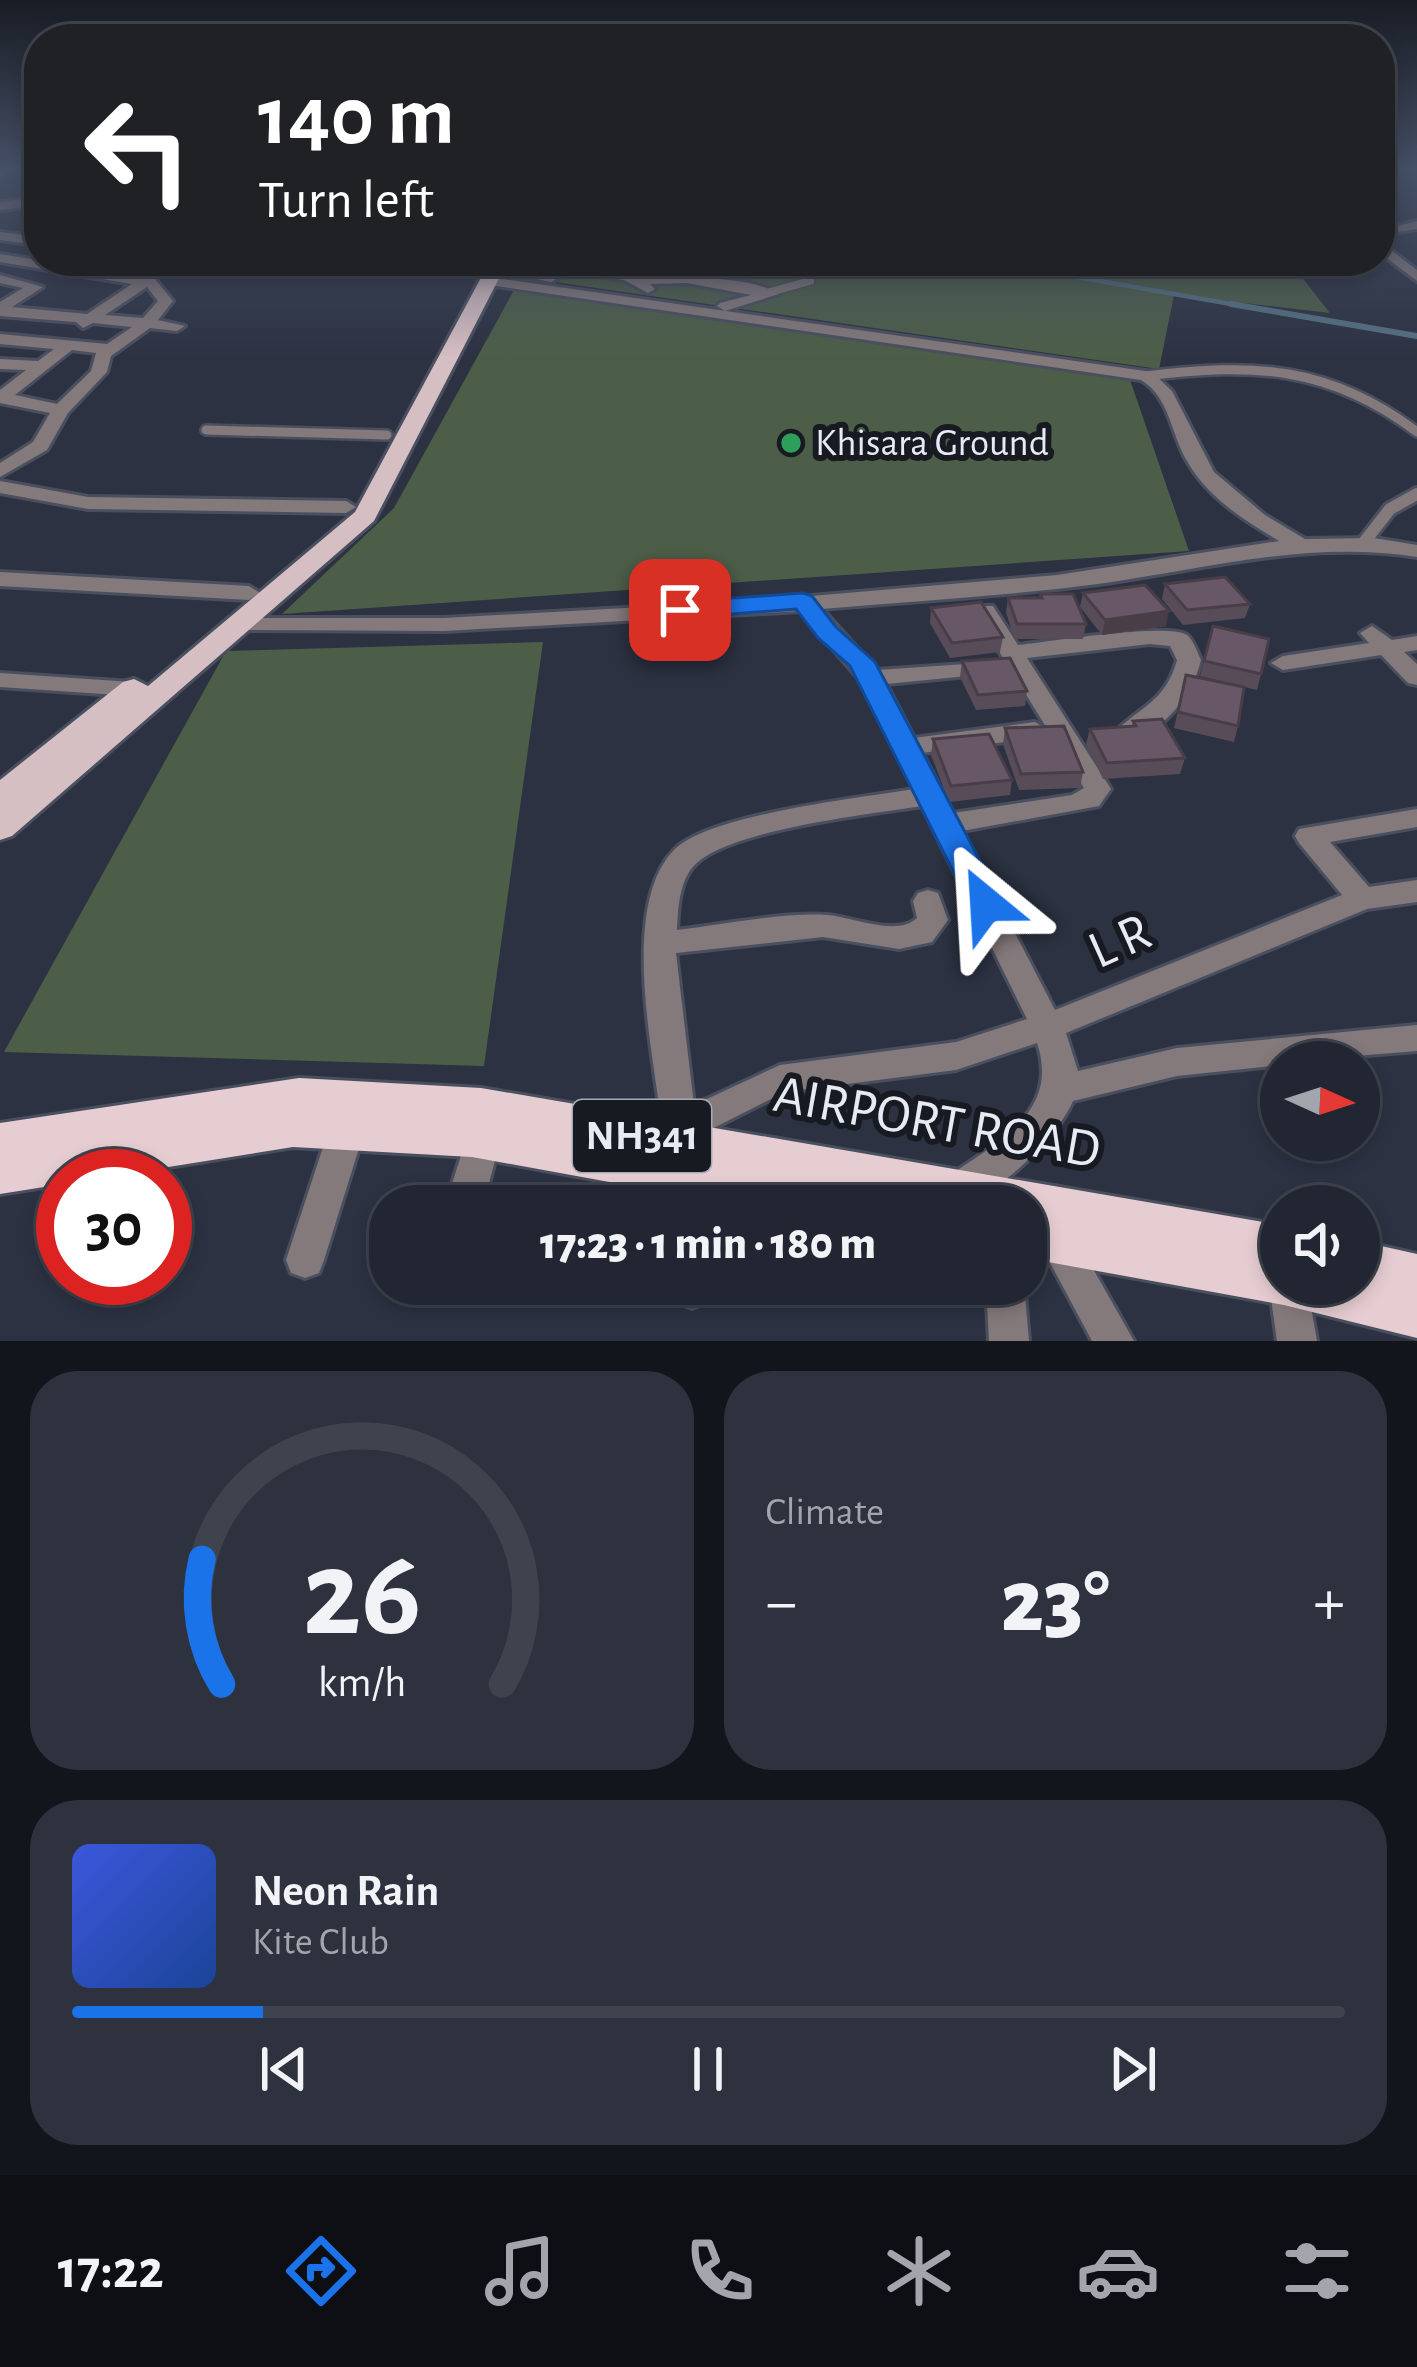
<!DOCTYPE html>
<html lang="en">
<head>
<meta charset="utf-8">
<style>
  body { margin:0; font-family:"Alegreya Sans",sans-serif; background:#2d323e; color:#f1f3f6; height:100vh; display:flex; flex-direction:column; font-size:45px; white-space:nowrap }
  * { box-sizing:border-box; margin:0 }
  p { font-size:39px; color:#a2a5ac }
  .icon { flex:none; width:66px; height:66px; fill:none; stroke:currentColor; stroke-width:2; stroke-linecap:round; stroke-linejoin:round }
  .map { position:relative; height:1341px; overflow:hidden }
  .details { display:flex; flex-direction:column; gap:30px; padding:30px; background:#12151c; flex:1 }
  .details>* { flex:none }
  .banner { position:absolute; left:24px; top:24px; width:1371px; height:252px; border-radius:48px; box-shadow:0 6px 18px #0003,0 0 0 3px #3e434d; background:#202124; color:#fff; overflow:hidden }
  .needle { width:78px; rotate:93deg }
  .tools { position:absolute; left:1260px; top:1041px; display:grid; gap:24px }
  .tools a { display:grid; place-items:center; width:120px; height:120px; border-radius:50%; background:#212632; box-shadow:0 6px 18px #0003,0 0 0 3px #3e434d; font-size:60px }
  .speed { position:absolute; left:36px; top:1149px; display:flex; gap:24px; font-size:60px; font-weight:700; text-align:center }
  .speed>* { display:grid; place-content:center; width:156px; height:156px; border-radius:50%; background:#212632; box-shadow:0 6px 18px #0003,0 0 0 3px #3e434d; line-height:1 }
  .speed .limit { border:18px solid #d22; background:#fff; color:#111 }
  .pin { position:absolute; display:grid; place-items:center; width:102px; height:102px; color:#fff; margin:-51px; border-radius:24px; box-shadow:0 6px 18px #0006 }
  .me { position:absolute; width:132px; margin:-66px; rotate:333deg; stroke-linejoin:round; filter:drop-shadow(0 0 9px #0008) }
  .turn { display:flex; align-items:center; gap:42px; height:252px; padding:0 36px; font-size:54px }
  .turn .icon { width:156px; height:156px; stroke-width:2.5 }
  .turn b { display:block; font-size:84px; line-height:102px }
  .big { font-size:90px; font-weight:800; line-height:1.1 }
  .details .card { flex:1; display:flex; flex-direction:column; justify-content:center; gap:18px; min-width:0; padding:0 42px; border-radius:48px; background:#2d323e }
  .details .dial { align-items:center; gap:0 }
  .dial svg { height:312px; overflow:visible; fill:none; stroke:#3e434d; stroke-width:7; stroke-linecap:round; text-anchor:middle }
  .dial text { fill:#f1f3f6; stroke:none }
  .song { display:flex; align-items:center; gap:36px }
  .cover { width:144px; height:144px; border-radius:18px; background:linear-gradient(135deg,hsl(230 70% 55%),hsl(220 70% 35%)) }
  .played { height:12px; border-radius:6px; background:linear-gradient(90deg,#1a73e8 15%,#3e434d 15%) }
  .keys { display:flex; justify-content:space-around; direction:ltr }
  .heat { display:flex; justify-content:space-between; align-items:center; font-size:66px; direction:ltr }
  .details .tiles { flex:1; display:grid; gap:30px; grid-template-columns:1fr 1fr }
  .card:last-child { grid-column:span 2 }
  .trip { position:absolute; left:369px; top:1185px; width:678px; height:120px; border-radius:48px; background:#212632; box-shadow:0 6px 18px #0003,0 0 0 3px #3e434d; font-weight:800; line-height:120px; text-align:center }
  .tab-bar { display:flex; height:192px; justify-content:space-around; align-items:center; background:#0d0f14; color:#a2a5ac }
  .tab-bar .icon { width:84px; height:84px }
  .tab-bar .active { color:#1a73e8 }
  .tab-bar b { font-size:54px; color:#f1f3f6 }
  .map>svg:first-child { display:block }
</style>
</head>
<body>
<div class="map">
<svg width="1417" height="1341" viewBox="0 0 1417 1341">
  <rect width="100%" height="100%" fill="#2c3242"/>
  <g fill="#4d5e48">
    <polygon points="513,261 1289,261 1330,313 1174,295 1159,369 506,275"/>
    <polygon points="518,283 1129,377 1189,551 282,614 394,508"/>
    <polygon points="543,642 484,1066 4,1052 226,651"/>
  </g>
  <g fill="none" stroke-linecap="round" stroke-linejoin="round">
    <polyline stroke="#557082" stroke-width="4.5" points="986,261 1248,307"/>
    <polyline stroke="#557082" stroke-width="6" points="1231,304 1417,336"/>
    <defs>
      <polyline id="service-far2" points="770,292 810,281"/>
      <g id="service-far1">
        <path d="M 1146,376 C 1252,363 1329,365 1417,432"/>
        <polyline points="206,430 387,435"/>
      </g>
      <polyline id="service" points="1365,541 1390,509 1417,494"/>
      <g id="minor">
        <polygon points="1380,170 1388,170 1380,175"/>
        <polygon points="39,197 39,205 0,210 0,202"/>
        <polygon points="1417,221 1417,229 1398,232 1391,228"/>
        <polygon points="0,232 39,237 39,245 0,240"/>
        <polygon points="1380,242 1417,270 1417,281 1380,253"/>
        <path d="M 0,254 L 155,279 L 173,301 L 158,320 L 185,326 L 177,331 L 150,328 L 111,356 L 107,372 L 68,413 L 47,450 L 0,477 L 0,463 L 33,442 L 50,413 L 0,403 L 0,390 L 26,370 L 0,369 L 0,359 L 38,361 L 54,349 L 0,344 L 0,334 L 107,344 L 132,327 L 93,323 L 83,328 L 76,322 L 0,316 L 0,302 L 23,288 L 0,283 L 0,275 L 43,287 L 12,307 L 87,314 L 132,284 L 0,262 ZM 147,287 L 158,301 L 143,318 L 105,315 ZM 72,350 L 96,353 L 91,371 L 57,404 L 15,395 Z"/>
        <path d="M 532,261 C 570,261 606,271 642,276 C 683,280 743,273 779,294 L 725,311 L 717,306 L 720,303 L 751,295 L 687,283 L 650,284 L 655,289 L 648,293 L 624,280 L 548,267 L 540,271 L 556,275 L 558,278 L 551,282 L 522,276 L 520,273 Z"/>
        <polygon points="650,261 706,261 699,265 629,271 622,267"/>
        <path d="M 488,277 L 1152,372 L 1172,391 L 1214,472 L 1265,515 L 1305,539 L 1374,538 L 1417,545 L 1417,557 C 1307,540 1206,569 1098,584 C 1006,596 914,601 822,609 L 877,670 L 996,662 L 1000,667 L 988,674 L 886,684 L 914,738 L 1035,722 L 1048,730 L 1035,738 L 922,753 L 953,813 L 1072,795 L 1084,788 L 974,611 L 977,606 L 993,606 L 1018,645 C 1046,642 1169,622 1187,635 C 1193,639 1198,654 1201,660 C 1192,697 1164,731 1127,741 L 1114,733 C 1140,706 1165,703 1177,660 L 1170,646 L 1150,644 L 1027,658 L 1111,789 L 1099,806 L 962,831 L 1055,1010 L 1342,895 L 1299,843 L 1295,836 L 1299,829 L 1417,809 L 1417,827 L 1330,842 L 1369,887 L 1417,880 L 1417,902 L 1367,909 L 1066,1033 L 1078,1071 L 1177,1048 L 1417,1025 L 1417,1051 L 1281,1062 L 1281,1065 L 1177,1076 L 1073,1101 C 1056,1139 1001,1191 962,1206 L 945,1203 L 940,1191 L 945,1179 C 994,1143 1061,1114 1037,1043 L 956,1070 L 785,1092 L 674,1148 L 661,1152 L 648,1148 L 643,1137 L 648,1126 L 661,1120 C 653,1051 620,905 674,850 C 709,814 861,798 914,789 L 860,680 L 800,611 L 444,631 L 240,630 L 229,623 L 232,618 L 444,618 L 752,601 L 1057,575 L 1279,541 C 1244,520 1208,498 1187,461 C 1171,435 1170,397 1141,380 L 483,284 L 483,278 ZM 922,806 L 1027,1019 L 956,1042 L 780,1065 L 694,1105 L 676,953 L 823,937 L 899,949 L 932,942 L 948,920 L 938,893 L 928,890 L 918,893 L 913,901 L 917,918 C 898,937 852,917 827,915 C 784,912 721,925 677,930 C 678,910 679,884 692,868 C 721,830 873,814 922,806 Z"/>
        <polygon points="0,572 249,586 260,593 249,600 0,586"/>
        <polygon points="1372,626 1392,640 1417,636 1417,650 1404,652 1417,664 1417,685 1408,683 1381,655 1283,670 1271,663 1283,656 1369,643 1360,633"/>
        <polygon points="0,673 132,682 144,689 132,696 0,687"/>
        <polygon points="347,1114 359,1118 365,1129 324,1260 319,1273 305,1278 291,1273 286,1260 329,1129 335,1118"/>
        <polygon points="483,1123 496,1127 501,1138 483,1206 445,1206 470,1127"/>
        <polygon points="1058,1224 1071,1230 1134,1341 1092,1341 1039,1242 1045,1230"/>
        <polygon points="1281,1268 1281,1284 1307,1284 1317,1341 1277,1341 1269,1284 1274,1271"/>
        <polygon points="674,1284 712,1284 706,1302 692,1308 678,1302"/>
        <polygon points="986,1284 1024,1284 1029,1341 989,1341"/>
      </g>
      <g id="tertiary">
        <polygon points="0,170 12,170 0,177"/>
        <polygon points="0,481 88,497 346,501 356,507 346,513 88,509 0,493"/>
      </g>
      <polygon id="primary" points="490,261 508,261 374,521 12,836 0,840 0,780 123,682 134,679 148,686 355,512"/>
      <polygon id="trunk" points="299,1078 481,1088 1281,1225 1281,1284 1359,1284 1359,1241 1417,1254 1417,1338 1284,1305 1026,1258 1026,1206 741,1206 472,1157 293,1147 112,1176 63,1176 63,1184 0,1194 0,1123"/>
    </defs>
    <use href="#service-far2" stroke="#4a4f5f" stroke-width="10"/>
    <use href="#service-far1" stroke="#4a4f5f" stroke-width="14"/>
    <use href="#service" stroke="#4a4f5f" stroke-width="18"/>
    <use href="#minor" stroke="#4a4f5f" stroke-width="6"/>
    <use href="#tertiary" stroke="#4a4f5f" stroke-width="6"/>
    <use href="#primary" stroke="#4a4f5f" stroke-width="6"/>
    <use href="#trunk" stroke="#4a4f5f" stroke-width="6"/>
    <use href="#service-far2" stroke="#84797b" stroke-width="8"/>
    <use href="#service-far1" stroke="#84797b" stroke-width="9"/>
    <use href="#service" stroke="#84797b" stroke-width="12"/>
    <use href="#minor" fill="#84797b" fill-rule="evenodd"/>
    <use href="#tertiary" fill="#84797b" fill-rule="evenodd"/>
    <use href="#primary" fill="#d6bfc3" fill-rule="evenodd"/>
    <use href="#trunk" fill="#e6cdd1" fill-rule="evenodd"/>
  </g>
  <g fill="#594c59">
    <polygon points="1165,584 1250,604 1245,618 1183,625 1162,599"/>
    <polygon points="1083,593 1166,626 1102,635 1080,607"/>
    <polygon points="1040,594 1086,624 1083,639 1014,639 1006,612 1008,598 1040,598"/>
    <polygon points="931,608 1003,637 1000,652 950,658 930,623"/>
    <polygon points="1213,626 1261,674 1257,690 1200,676"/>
    <polygon points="962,661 1027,691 1025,706 976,710 960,677"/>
    <polygon points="1186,675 1238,726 1234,742 1174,728"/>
    <polygon points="1133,721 1185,758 1180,774 1103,779 1086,744 1090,729 1132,726"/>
    <polygon points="1005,728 1083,772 1080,788 1019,790 1003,744"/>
    <polygon points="933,739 1012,780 1010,795 949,802 931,755"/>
  </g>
  <polygon fill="#493e48" points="1169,611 1166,626 1102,635 1105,620"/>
  <g fill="#685867" stroke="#493e48" stroke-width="3">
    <polygon points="1225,577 1250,604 1187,610 1165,584"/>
    <polygon points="1145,585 1169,611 1105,620 1083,593"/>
    <polygon points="1040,594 1073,594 1086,624 1017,624 1008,598 1042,598"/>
    <polygon points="981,602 1003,637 952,643 931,608"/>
    <polygon points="1213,626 1269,639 1261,674 1204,661"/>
    <polygon points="1010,658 1027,691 978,695 962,661"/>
    <polygon points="1186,675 1244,687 1238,726 1178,712"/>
    <polygon points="1162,719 1185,758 1107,763 1090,729 1136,726 1133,721"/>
    <polygon points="1064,726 1083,772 1021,774 1005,728"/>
    <polygon points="989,734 1012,780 951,786 933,739"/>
  </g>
  <linearGradient id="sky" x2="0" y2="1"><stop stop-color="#181c24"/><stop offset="0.47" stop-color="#454f65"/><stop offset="1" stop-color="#454f65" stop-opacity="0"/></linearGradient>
  <rect width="1417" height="358" fill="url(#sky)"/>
  <polygon fill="#1a73e8" stroke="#114b97" stroke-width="3" points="803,593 812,596 836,627 875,662 1003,904 998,913 986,917 974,913 850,666 818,638 796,609 680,618 667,610 680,602"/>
  <circle fill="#2e9e5b" stroke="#171a21" stroke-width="4.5" cx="791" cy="443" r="12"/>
  <g text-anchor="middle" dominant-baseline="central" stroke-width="12" stroke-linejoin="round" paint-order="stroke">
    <g font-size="39" fill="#e6eaf5" stroke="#171a21" text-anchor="start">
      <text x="815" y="443">Khisara Ground</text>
    </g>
    <rect fill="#171a21" stroke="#a8acb5" stroke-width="3" x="573" y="1100" width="138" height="72" rx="9"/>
    <g font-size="42" font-weight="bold" fill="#e6eaf5">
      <text x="642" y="1136">NH341</text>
    </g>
    <g font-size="54" fill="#e6eaf5" stroke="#171a21">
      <text transform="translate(1120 942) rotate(-24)">L R</text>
      <text transform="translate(937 1123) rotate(10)">AIRPORT ROAD</text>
    </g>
  </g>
</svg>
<div class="tools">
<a><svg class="needle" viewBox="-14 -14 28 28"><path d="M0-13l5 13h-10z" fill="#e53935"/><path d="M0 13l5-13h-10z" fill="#a2a5ac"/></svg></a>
<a><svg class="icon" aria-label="sound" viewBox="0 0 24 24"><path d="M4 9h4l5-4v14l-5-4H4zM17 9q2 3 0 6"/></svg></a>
</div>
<div class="speed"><div class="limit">30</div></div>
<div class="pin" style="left:680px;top:610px;background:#d93025"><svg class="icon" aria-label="arrive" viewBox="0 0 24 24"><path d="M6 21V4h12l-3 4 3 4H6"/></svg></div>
<svg class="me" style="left:986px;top:904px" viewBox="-20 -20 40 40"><path d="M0-17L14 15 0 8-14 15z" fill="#1a73e8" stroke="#fff" stroke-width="4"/></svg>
<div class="trip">17:23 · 1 min · 180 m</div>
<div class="banner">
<div class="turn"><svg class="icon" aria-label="left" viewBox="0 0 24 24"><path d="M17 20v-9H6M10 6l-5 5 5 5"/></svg><div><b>140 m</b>Turn left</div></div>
</div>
</div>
<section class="details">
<div class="tiles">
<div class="card dial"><svg viewBox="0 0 100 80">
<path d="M14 69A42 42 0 1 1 86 69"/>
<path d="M14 69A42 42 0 0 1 9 37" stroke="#1a73e8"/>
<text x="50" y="56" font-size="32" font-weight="700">26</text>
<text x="50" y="72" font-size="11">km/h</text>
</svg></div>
<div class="card"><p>Climate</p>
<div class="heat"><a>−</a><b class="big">23°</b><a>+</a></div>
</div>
<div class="card">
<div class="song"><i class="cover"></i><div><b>Neon Rain</b><p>Kite Club</p></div></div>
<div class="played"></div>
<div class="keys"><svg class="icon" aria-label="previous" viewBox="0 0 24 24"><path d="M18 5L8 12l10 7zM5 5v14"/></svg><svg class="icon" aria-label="pause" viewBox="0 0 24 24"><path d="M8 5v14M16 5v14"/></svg><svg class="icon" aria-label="next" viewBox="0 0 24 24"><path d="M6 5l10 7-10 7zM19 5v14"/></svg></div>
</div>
</div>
</section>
<nav class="tab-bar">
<b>17:22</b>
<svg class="icon active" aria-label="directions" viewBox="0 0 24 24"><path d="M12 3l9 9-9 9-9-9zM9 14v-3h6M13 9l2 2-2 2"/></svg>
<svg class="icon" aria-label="music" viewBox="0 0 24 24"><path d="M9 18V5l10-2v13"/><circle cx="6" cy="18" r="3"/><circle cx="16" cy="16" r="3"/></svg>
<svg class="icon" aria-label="phone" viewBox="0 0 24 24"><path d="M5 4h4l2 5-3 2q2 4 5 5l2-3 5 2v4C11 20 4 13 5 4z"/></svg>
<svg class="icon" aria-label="climate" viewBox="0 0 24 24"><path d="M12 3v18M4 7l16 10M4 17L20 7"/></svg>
<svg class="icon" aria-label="car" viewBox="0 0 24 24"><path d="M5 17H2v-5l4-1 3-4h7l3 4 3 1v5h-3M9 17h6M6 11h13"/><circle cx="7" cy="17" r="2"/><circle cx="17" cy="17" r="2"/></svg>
<svg class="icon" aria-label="filters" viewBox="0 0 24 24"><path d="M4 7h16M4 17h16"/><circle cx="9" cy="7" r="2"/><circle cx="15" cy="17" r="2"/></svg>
</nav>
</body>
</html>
